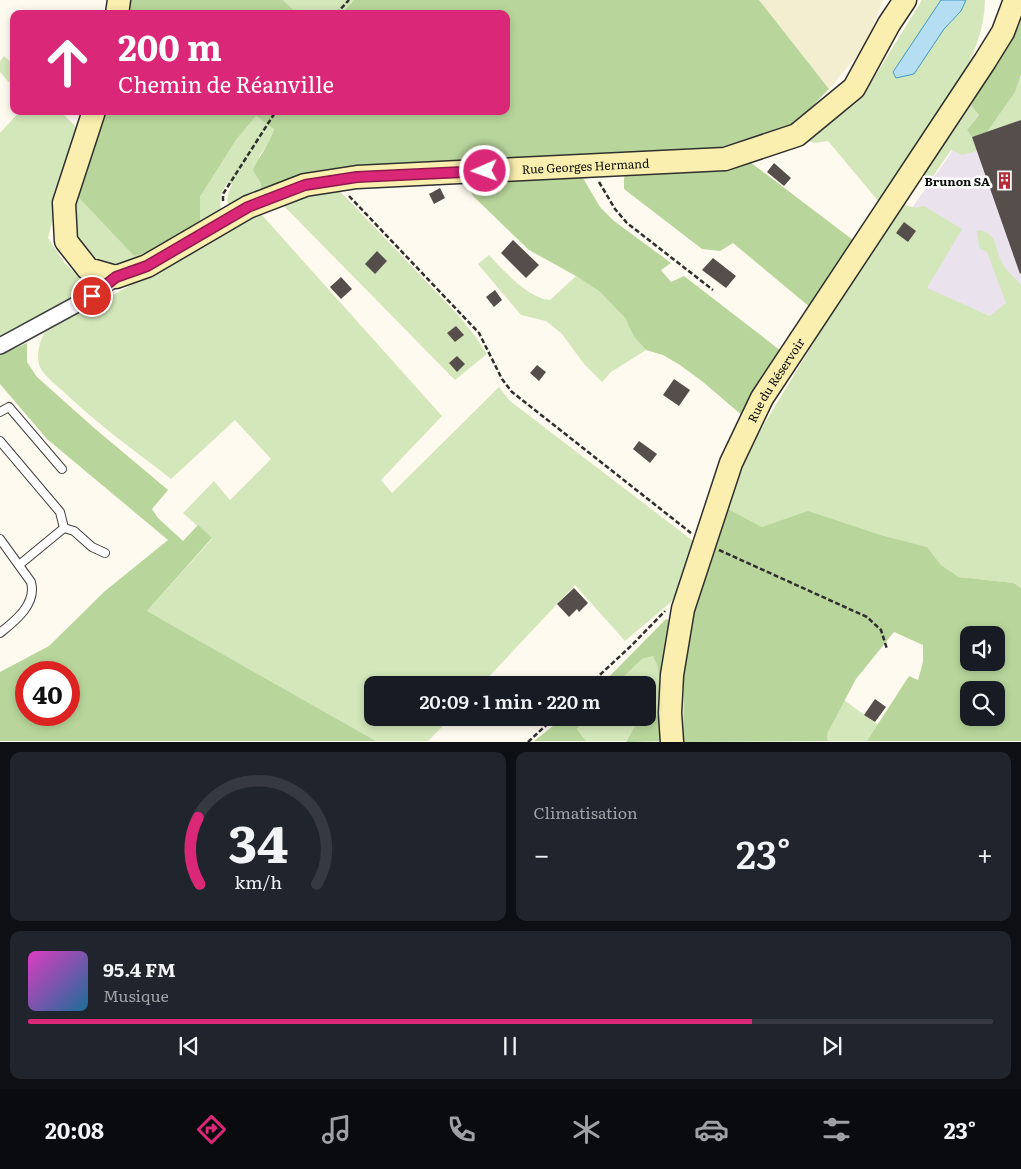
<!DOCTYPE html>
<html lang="fr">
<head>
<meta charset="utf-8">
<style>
  body { margin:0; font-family:Literata,serif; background:#20242c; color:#f1f3f6; height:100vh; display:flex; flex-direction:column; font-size:19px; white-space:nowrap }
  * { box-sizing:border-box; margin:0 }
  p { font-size:16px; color:#9ea1a6 }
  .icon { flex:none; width:28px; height:28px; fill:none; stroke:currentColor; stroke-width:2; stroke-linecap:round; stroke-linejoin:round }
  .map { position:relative; height:742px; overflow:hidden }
  .panel { display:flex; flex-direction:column; gap:10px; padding:10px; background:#0d0f14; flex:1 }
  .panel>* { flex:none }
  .top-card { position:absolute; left:10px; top:10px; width:500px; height:105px; border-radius:10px; box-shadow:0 2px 8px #0003; background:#db2777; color:#fff; overflow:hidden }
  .controls { position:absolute; left:960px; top:626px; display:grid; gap:10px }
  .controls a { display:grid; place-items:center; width:45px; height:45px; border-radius:10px; background:#171b24; box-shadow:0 2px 8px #0003; font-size:25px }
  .speed { position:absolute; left:15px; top:661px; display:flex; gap:10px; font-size:25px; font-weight:700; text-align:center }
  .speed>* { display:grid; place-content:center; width:65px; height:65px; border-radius:50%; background:#171b24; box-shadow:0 2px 8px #0003; line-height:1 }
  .speed .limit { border:8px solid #d22; background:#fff; color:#111 }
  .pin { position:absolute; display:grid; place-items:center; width:42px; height:42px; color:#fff; margin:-21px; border:2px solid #fff; border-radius:50%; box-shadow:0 1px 5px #0007 }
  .me { position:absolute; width:55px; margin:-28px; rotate:268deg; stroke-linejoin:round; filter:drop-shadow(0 0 4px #0008) }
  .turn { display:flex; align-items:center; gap:18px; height:105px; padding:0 25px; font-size:22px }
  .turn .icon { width:65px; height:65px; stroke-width:2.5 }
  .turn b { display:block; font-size:35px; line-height:42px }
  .big { font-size:38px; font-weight:600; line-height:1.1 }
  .panel .widget { flex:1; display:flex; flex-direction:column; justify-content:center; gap:8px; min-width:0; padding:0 18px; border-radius:10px; background:#20242c }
  .panel .dial { align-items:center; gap:0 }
  .dial svg { height:130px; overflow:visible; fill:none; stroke:#363941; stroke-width:7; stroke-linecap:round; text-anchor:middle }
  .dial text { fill:#f1f3f6; stroke:none }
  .song { display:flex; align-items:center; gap:15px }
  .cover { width:60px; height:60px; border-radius:8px; background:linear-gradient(135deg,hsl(310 70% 55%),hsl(200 70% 35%)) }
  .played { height:5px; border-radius:2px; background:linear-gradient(90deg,#db2777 75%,#363941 75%) }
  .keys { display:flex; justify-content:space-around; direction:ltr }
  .heat { display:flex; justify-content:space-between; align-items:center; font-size:28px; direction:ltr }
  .panel .tiles { flex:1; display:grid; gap:10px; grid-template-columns:1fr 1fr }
  .widget:last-child { grid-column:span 2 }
  .trip { position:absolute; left:364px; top:676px; width:292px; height:50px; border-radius:10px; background:#171b24; box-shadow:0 2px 8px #0003; font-weight:600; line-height:50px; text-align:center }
  .tabs { display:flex; height:80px; justify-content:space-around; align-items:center; background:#090b0e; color:#9ea1a6 }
  .tabs .icon { width:35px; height:35px }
  .tabs .current { color:#db2777 }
  .tabs b { font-size:22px; color:#f1f3f6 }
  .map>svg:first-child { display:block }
</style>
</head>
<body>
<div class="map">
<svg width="1021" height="742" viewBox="0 0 1021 742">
  <rect width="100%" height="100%" fill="#fefaef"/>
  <polygon fill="#eae2ec" points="1021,55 1021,329 871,265"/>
  <polygon fill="#f3eed0" points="759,0 883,0 866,45 829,89"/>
  <g fill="#d3e7ba">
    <polygon points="283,0 354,0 341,14 298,14"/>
    <path d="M 922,0 L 985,0 C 984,50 953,92 927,132 C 911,156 895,180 880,203 L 828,141 L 815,143 L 804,140 L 822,130 L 861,99 Z"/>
    <polygon points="4,56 14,65 14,88 0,72 0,61"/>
    <polygon points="1019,77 1021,79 1021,120 987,132 1015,92"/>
    <polygon points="971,105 979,114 967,130 972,137 977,151 962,155 951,150 929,182 921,178"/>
    <polygon points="20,111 60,111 76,127 48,238 64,262 83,281 82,296 0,340 0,133"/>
    <path d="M 256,116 L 274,128 L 271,140 L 259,156 L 261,183 L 260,194 L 231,209 C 224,201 228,193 232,185 L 229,181 C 221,191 218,201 222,213 L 200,223 L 200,197 L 236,140 Z"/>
    <polygon points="337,188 458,315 475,336 487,354 455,380 279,201"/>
    <polygon points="78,197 134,256 153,251 128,267 101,266 79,247 71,216"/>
    <path d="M 901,204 L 916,208 L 924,206 L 962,229 L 927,288 L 990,316 L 1006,303 L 987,252 L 979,248 L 977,230 C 999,233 994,248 1002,263 C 1007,271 1015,278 1021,285 L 1021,588 L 1014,583 L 959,577 L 941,565 L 926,547 L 881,535 L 808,512 L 762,527 L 725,507 L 752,444 L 863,262 Z"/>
    <path d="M 261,214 L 442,416 L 381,480 L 392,493 L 499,387 L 510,401 L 697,544 L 680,593 L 670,603 L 625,641 L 575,585 L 481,685 L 372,685 L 372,718 L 451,718 L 428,741 L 376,741 L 147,611 L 212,539 L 183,513 L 214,481 L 230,500 L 271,459 L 235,420 L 171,479 C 135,451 99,425 66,394 C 58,386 46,378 41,369 C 35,358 39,342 45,332 Z"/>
    <path d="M 489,255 C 503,270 529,299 550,300 L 576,276 L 600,292 L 625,318 L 634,337 L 646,350 L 611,372 L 602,382 L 584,364 L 562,334 L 546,321 L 521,315 L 478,264 Z"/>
    <polygon points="653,656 657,665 660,680 666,682 664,717 651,715 648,717 648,685 615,685 642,659"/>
    <polygon points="844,700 878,725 867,741 828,741 827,734"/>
    <polygon points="585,718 646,718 633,729 626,741 586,741 577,729"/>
  </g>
  <g fill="#b8d69b" fill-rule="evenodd">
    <polygon points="128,0 283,0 298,14 127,14"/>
    <path d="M 354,0 L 759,0 L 829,89 L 797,122 L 768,139 L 734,152 L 260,194 L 261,183 L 253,170 C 259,156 270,144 274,129 L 256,116 L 236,140 L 200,197 L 200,223 L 153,251 L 134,256 L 78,197 L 103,111 L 506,111 L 506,14 L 341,14 Z"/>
    <polygon points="1021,6 1021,74 1015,92 987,132 972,137 967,130 979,115 971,105"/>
    <polygon points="750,162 853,240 811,308 733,243 720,251 702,249 624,189 624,178 626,174"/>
    <polygon points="583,178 600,207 614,221 671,263 661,270 671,282 684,276 781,351 744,417 703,382 680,365 663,355 646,350 634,337 625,318 600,292 576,276 529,250 474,197 463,181"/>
    <path d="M 27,343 L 27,362 L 37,377 L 93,427 L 168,490 L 152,509 L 158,518 L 183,541 L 198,525 L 212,538 L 147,611 L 376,741 L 0,741 L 0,672 L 49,646 L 105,591 L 168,540 L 47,439 L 0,384 L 0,355 ZM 26,672 L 69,672 L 69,715 L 26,715 Z"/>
    <path d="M 725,507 L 762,527 L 808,511 L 881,535 L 927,547 L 941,565 L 959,577 L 1014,583 L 1021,588 L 1021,741 L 867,741 L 909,676 L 918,680 L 923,662 L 923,645 L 894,632 L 856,679 L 827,734 L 828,741 L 683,742 L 684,671 L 695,596 ZM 969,635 L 996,635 L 996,662 L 969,662 ZM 969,690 L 996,690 L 996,718 L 969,718 Z"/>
    <polygon points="666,619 675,623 666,682 660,680 657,665 653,656 642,659 615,685 601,685"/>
    <polygon points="651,715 664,717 669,741 626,742 633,729 642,719"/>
    <polygon points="563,718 585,718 577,729 586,741 534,741"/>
  </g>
  <polygon fill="#b6def3" stroke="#4296c5" points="941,0 966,0 961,11 944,29 914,74 896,78 893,72"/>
  <g fill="#554e4a">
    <polygon points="1021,120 1021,273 1020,274 972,137"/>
    <polygon points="774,163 791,178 784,186 767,172"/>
    <polygon points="440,188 445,198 434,204 429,194"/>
    <polygon points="904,222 916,231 908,242 896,233"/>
    <polygon points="513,240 539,265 526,278 501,253"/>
    <polygon points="377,251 387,261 375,274 365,264"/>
    <polygon points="713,258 736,276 726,288 702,270"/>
    <polygon points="341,277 352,289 341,299 330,287"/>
    <polygon points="495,290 502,300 494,307 486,297"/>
    <polygon points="456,326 464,335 455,342 447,333"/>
    <polygon points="457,356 465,364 457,372 449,363"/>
    <polygon points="537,365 546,372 539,381 530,373"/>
    <polygon points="674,379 690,390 679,406 663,395"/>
    <polygon points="639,441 657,454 650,463 633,449"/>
    <polygon points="574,588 588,603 579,612 577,609 569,617 557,604"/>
    <polygon points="875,699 886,707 875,722 864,715"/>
  </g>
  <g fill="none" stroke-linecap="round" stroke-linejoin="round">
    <defs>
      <g id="lane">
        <polyline points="0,412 9,407 62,469"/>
        <polyline points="0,441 60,512 64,528 74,531 92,547 105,553"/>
        <path d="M 0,539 L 31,582 C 37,604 15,621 0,633"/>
        <polyline points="19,565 64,528"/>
      </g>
      <polyline id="street" points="0,346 92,296 116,277"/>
      <g id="secondary">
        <polyline points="117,14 119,0"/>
        <path id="s1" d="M 94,111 L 64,203 L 66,241 L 88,269 L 116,277 L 147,266 L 248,207 L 305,185 L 357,177 L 725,159 L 797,135 L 854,88 L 889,24 L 905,0"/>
        <path id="s2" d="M 672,742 L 670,713 L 672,675 L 683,609 L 731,463 L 762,398 L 985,61 L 1003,32 L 1015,0"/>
      </g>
    </defs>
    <use href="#lane" stroke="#404040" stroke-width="10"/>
    <use href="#street" stroke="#404040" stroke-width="18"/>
    <use href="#secondary" stroke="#2f2f2f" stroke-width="25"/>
    <g stroke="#2f2f2f" stroke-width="2.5" stroke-dasharray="5 2.5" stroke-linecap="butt">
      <polyline points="336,14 349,0"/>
      <polyline points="599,182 615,209 627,223 713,290"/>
      <polyline points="349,196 479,333 502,379 512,392 691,533"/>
      <polyline points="223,201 223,194 276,111"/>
      <polyline points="719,550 867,617 881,630 887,649"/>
      <polyline points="589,685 632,645 665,611"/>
      <polyline points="528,742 554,718"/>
    </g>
    <use href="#lane" stroke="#fff" stroke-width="8"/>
    <use href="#street" stroke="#fff" stroke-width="15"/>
    <use href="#secondary" stroke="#faefae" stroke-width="22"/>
  </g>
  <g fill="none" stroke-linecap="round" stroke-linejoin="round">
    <defs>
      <polyline id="route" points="92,296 116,277 147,266 248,207 305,185 357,177 485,171"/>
    </defs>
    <use href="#route" stroke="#8e194d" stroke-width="12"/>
    <use href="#route" stroke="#db2777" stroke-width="9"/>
  </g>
  <defs>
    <symbol id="building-bare" viewBox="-9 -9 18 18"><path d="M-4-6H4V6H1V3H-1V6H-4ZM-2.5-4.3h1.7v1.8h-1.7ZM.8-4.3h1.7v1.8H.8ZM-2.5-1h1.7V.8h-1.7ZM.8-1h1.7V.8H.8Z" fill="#b62d39" stroke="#fff" stroke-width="2.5" paint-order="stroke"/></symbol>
  </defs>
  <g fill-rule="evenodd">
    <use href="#building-bare" x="992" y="168" width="25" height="25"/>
  </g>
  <g text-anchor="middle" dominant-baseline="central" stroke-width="5" stroke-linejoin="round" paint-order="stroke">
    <g font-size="12" fill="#0d0d0d" stroke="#fff">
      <text stroke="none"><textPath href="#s1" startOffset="692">Rue Georges Hermand</textPath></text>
      <text stroke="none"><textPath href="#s2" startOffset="382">Rue du Réservoir</textPath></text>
    </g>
    <g font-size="12" font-weight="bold" fill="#0d0d0d" stroke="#fff" text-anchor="end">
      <text x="990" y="181">Brunon SA</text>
    </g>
  </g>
</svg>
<div class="controls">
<a><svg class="icon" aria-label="sound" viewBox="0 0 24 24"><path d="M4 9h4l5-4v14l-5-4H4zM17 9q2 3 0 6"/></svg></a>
<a><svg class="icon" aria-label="search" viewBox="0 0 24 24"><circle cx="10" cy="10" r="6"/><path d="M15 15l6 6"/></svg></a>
</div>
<div class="speed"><div class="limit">40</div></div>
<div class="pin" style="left:92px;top:296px;background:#d93025"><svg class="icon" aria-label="arrive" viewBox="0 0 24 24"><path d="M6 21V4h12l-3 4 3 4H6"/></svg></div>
<svg class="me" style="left:485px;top:171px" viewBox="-20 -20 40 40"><circle r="17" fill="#db2777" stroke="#fff" stroke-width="3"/><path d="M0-11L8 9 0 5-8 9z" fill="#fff"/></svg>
<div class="trip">20:09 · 1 min · 220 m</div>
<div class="top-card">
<div class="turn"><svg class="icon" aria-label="ahead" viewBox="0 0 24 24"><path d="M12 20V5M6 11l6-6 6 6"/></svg><div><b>200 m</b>Chemin de Réanville</div></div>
</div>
</div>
<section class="panel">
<div class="tiles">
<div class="widget dial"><svg viewBox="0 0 100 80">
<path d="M14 69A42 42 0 1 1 86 69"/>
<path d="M14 69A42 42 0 0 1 13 28" stroke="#db2777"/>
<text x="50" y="56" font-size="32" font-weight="700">34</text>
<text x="50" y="72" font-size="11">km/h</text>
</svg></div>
<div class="widget"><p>Climatisation</p>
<div class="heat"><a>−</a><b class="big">23°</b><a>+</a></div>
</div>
<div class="widget">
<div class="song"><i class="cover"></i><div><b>95.4 FM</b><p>Musique</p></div></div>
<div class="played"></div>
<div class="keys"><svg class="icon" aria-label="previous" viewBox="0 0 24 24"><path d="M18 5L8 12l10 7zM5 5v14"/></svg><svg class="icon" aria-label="pause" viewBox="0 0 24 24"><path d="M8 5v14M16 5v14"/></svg><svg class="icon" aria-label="next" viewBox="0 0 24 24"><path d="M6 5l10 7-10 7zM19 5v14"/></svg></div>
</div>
</div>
</section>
<nav class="tabs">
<b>20:08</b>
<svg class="icon current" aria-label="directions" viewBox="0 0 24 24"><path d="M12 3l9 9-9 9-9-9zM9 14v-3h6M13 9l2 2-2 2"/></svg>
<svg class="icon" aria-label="music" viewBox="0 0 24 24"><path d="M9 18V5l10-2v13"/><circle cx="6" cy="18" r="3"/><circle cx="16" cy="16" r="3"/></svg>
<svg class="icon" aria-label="phone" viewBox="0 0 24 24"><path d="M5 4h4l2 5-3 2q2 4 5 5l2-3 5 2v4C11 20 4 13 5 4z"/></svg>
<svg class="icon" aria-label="climate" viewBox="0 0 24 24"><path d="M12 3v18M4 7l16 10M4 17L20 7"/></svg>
<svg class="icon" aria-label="car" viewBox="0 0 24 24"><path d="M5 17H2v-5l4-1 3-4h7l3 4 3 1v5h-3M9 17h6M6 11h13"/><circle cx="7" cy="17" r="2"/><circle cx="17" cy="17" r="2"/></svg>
<svg class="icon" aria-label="filters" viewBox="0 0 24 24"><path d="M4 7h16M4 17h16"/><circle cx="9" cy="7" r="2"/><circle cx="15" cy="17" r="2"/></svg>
<b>23°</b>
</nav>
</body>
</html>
